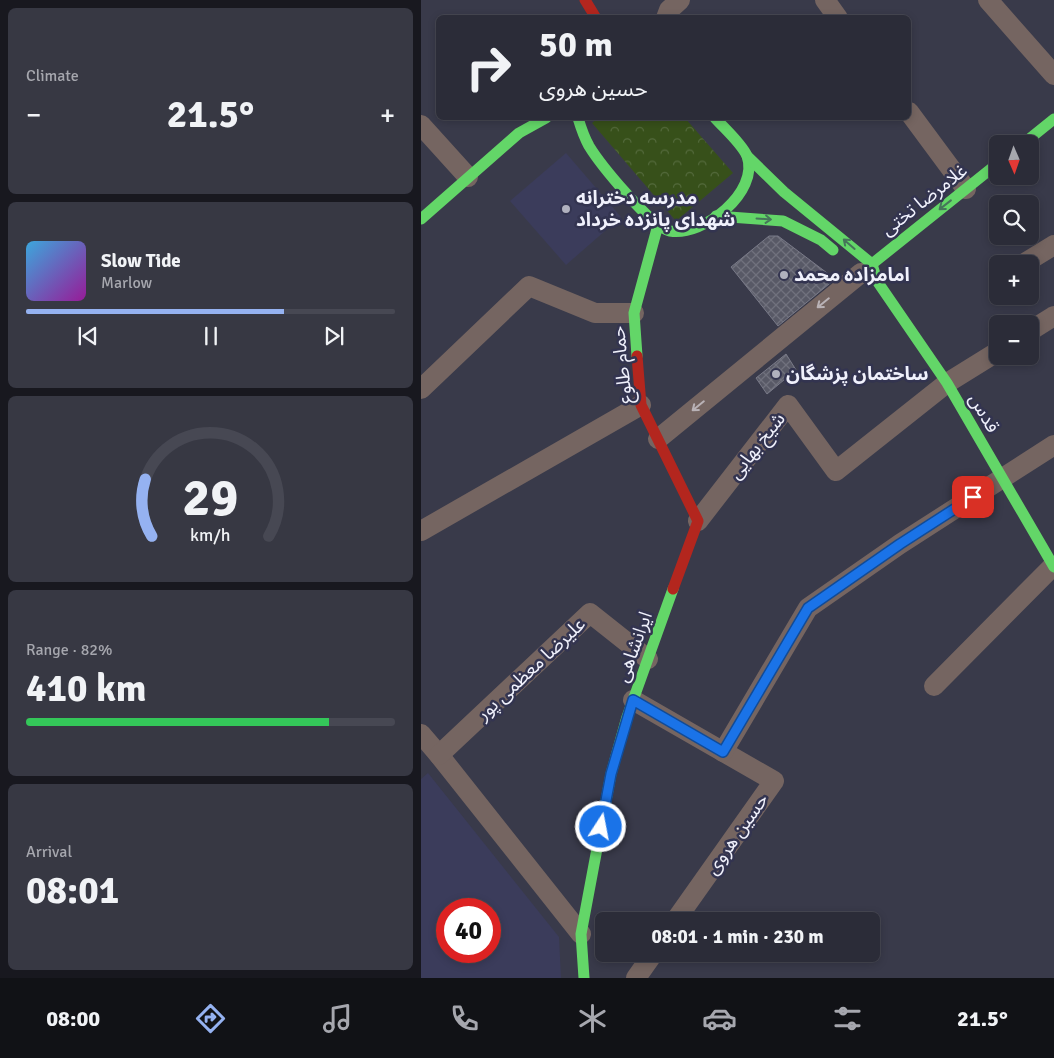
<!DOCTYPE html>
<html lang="en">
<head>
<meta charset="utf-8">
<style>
  body { margin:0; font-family:Signika,"Noto Sans Arabic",sans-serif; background:#373843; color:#f1f3f6; height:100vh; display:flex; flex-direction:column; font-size:19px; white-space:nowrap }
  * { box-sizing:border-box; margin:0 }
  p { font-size:16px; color:#a6a7ae }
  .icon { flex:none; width:28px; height:28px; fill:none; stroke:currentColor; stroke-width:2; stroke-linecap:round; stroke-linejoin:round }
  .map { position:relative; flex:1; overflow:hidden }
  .drawer { display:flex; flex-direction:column; gap:8px; padding:8px; background:#18181f; width:421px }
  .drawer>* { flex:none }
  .hud { position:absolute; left:15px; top:15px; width:475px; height:105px; border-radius:8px; box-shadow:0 2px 8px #0003,0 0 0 1px #474853; background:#2b2c38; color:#f1f3f6; overflow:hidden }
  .needle { width:32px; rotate:178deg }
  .buttons { position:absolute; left:568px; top:135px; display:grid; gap:10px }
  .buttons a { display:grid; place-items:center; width:50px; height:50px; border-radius:8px; background:#2b2c38; box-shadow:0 2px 8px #0003,0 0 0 1px #474853; font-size:25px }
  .speed { position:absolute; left:15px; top:898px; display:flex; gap:10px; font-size:25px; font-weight:700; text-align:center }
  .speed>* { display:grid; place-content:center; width:65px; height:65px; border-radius:50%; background:#2b2c38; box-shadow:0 2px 8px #0003,0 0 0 1px #474853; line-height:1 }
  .speed .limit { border:8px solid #d22; background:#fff; color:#111 }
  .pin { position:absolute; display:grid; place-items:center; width:42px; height:42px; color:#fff; margin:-21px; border-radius:10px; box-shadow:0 2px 8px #0006 }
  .me { position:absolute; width:55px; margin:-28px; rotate:11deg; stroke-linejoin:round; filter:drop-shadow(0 0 4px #0008) }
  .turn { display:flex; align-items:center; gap:18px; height:105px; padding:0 20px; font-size:22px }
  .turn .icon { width:65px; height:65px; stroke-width:2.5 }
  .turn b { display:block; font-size:35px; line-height:42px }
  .big { font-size:38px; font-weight:700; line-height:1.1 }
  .drawer .card { flex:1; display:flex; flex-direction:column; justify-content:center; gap:8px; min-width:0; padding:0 18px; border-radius:8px; background:#373843 }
  .drawer .dial { align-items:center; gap:0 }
  .dial svg { height:130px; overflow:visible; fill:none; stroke:#474853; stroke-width:7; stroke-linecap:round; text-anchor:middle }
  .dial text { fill:#f1f3f6; stroke:none }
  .song { display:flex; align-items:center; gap:15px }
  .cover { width:60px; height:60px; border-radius:8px; background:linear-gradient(135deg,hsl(200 70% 55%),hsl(300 70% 35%)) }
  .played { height:5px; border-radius:2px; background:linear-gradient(90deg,#95b2f1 70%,#474853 70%) }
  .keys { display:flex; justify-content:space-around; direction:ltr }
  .heat { display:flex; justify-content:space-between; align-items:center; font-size:28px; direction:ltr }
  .charge { height:8px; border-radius:4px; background:linear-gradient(90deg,#34c759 82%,#474853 0) }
  .trip { position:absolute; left:174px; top:912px; width:285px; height:50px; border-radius:8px; background:#2b2c38; box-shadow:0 2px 8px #0003,0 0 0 1px #474853; font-weight:700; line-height:50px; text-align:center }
  .tab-bar { display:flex; height:80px; justify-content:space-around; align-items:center; background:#111216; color:#a6a7ae }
  .tab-bar .icon { width:35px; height:35px }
  .tab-bar .selected { color:#95b2f1 }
  .tab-bar b { font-size:22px; color:#f1f3f6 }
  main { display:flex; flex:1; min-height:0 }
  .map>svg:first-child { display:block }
</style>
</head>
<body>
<main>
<section class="drawer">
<div class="card"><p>Climate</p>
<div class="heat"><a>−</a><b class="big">21.5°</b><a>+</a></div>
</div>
<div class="card">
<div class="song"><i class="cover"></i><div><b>Slow Tide</b><p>Marlow</p></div></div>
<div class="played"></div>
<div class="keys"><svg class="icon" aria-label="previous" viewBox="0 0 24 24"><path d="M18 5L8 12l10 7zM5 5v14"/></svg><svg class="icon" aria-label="pause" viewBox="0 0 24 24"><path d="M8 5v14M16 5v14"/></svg><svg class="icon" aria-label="next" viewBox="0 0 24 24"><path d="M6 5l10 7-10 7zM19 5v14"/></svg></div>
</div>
<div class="card dial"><svg viewBox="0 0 100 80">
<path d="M14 69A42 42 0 1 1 86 69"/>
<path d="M14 69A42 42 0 0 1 10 34" stroke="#95b2f1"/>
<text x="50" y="56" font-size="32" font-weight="700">29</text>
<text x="50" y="72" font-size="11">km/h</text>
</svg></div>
<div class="card"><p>Range · 82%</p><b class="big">410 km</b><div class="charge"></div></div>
<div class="card"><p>Arrival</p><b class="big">08:01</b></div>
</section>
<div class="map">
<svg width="633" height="978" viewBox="0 0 633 978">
  <defs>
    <pattern id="forest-crowns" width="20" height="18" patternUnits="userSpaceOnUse" patternTransform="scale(1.25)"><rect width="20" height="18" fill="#37501a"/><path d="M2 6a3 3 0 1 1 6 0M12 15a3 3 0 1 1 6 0" fill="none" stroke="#546a3c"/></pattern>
    <pattern id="building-cross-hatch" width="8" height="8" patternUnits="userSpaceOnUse" patternTransform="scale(1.25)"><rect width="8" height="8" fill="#585966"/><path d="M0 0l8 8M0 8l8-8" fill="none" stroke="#70717d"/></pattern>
  </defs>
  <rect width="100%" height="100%" fill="#393a4a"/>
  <g fill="#3b3c5b" fill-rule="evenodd">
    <polygon points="145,153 200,217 145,265 89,201"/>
    <path d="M 7,773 L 138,937 L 140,978 L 0,978 L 0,779 ZM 26,909 L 69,909 L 69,951 L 26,951 Z"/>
  </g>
  <polygon fill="url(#forest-crowns)" points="177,118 264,118 312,173 255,221 171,123"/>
  <g fill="url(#building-cross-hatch)" stroke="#797a88">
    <polygon points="348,236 357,236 414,279 357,326 310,267"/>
    <polygon points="365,354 375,370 346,394 335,378"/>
  </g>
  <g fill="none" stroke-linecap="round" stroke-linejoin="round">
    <g stroke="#756561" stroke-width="20">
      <polyline points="404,0 417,18"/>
      <polyline points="567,0 633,75"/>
      <polyline points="245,18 248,10 259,0"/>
      <polyline points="488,112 545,189"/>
      <polyline points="0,125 47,177"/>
      <polyline points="602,264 633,245"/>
      <polyline points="609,331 633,316"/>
      <polyline points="0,389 108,286 174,313 213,313"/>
      <polyline points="237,439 440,273"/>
      <polyline points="277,521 367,405 415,471 526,383 576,352"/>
      <polyline points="0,531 220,405"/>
      <polyline points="513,686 632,566"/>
      <polyline points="212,700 353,781 254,921"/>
      <polyline points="0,734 18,755 160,934"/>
      <polyline points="302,752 387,608 479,544 633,445"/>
      <polyline points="18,755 169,613 227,659"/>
      <polyline points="215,978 232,954"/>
    </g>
    <g stroke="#63d668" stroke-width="11">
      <path d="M 157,118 C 160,128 163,137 168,146 C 179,164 230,227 249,231 C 282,237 339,192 326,156 C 321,144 303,128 294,118"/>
      <polyline points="602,144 633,119"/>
      <polyline points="326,156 363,192 451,264 456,281 526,383 633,567"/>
      <polyline points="295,216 362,221 400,240 412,250"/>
      <polyline points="0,219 98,133 125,118"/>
      <polyline points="451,264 576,164"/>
      <polyline points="216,356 213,313 237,225"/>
      <polyline points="163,978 160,934 190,774 206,717 252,589"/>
    </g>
    <g stroke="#b3261e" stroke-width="11">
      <polyline points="164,0 175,18"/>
      <polyline points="216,356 220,405 277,521 252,589"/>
    </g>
  </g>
  <defs><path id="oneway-shaft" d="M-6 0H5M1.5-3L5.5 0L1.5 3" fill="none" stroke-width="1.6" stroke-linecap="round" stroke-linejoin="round" transform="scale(1.25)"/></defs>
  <g stroke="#46755a">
    <use href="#oneway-shaft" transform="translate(524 205) rotate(142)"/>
    <use href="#oneway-shaft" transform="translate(343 219) rotate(4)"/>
    <use href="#oneway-shaft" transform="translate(428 244) rotate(-139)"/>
  </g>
  <g stroke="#b9b2b6">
    <use href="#oneway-shaft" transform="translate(402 303) rotate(141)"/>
    <use href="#oneway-shaft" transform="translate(277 406) rotate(141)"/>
  </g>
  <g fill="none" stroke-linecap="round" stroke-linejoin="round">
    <defs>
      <polyline id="route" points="180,827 190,774 212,700 302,752 387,608 479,544 552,497"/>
    </defs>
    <use href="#route" stroke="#114b97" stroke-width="12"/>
    <use href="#route" stroke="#1a73e8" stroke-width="9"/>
  </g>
  <g fill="#b0b1be" stroke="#333450" stroke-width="2">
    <circle cx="145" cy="209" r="5"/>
    <circle cx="363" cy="275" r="5"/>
    <circle cx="355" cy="374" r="5"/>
  </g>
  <g text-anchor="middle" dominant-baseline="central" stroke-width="5" stroke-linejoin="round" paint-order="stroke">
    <g font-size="19" font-weight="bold" fill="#f0f1fc" stroke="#333450" text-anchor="start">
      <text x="155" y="198">مدرسه دخترانه<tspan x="155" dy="22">شهدای پانزده خرداد</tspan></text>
      <text x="373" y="275">امامزاده محمد</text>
      <text x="365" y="374">ساختمان پزشگان</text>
    </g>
    <g font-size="19" fill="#f0f1fc" stroke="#333450">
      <text transform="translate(503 200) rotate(-38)">غلامرضا تختی</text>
      <text transform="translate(201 365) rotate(-96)">حمام طلوع</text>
      <text transform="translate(563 413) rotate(60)">قدس</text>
      <text transform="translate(336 446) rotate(-52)">شیخ بهایی</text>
      <text transform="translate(213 647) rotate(-70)">ایرانشاهی</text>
      <text transform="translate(110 669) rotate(-43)">علیرضا معظمی پور</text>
      <text transform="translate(316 834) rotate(-55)">حسین هروی</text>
    </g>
  </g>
</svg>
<div class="buttons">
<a><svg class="needle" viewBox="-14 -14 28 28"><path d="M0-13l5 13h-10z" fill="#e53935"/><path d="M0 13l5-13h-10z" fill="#a6a7ae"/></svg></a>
<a><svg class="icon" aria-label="search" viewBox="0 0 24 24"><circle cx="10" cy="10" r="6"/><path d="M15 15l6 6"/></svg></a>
<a>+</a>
<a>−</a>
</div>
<div class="speed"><div class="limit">40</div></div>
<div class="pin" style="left:552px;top:497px;background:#d93025"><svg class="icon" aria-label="arrive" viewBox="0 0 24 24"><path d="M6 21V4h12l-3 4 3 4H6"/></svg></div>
<svg class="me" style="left:180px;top:827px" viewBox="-20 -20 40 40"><circle r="17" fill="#1a73e8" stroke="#fff" stroke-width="3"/><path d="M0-11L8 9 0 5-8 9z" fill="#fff"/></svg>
<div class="trip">08:01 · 1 min · 230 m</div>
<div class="hud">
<div class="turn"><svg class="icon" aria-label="right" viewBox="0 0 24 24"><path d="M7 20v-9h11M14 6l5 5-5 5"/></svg><div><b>50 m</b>حسین هروی</div></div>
</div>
</div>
</main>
<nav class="tab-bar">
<b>08:00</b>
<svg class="icon selected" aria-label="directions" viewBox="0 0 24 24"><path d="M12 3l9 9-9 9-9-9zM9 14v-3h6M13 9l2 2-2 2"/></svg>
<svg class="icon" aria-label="music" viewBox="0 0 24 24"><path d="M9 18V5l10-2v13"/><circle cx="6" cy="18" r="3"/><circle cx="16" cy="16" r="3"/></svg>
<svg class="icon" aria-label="phone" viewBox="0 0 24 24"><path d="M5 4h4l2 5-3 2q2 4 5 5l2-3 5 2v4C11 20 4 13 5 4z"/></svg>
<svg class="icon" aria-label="climate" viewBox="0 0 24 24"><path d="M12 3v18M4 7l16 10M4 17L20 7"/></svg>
<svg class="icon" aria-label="car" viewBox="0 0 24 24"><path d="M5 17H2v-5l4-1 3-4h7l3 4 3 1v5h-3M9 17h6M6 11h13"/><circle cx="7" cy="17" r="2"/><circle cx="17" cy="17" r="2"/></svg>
<svg class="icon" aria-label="filters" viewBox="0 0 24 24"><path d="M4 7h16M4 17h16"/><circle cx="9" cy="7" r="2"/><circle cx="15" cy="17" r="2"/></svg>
<b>21.5°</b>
</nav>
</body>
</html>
